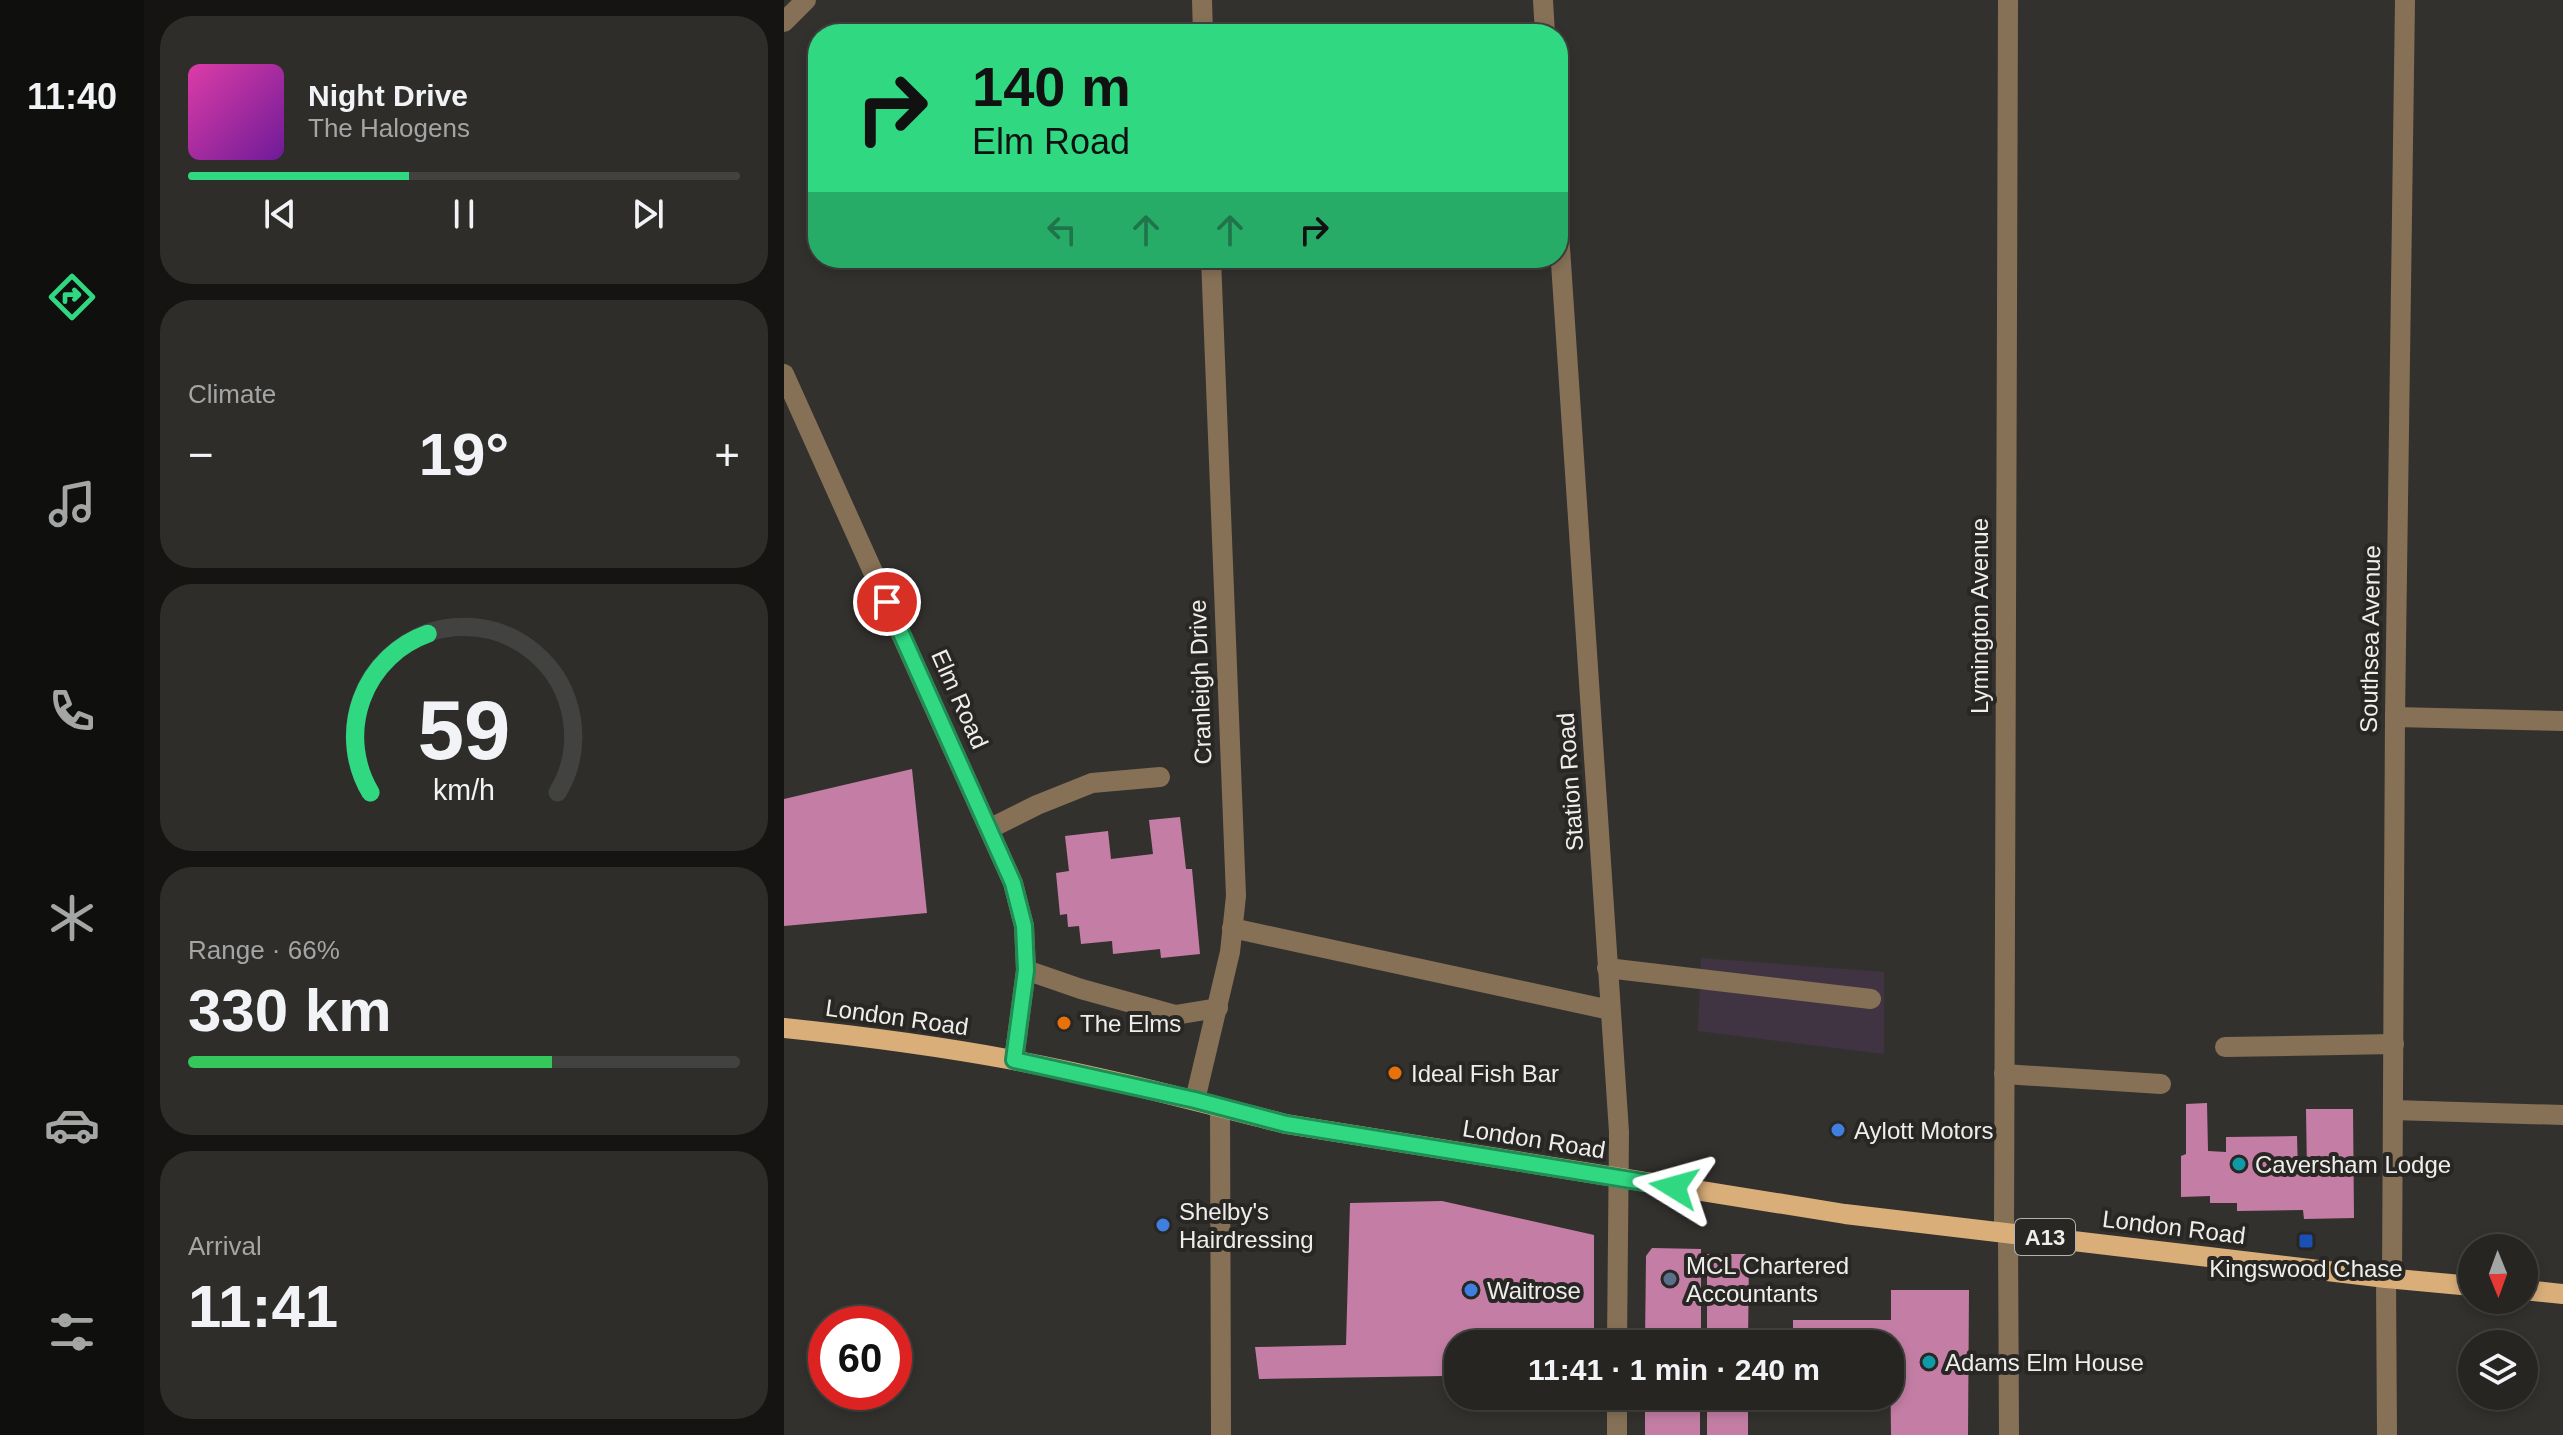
<!DOCTYPE html>
<html lang="en">
<head>
<meta charset="utf-8">
<style>
  body { margin:0; font-family:Helvetica,sans-serif; background:#2e2d2a; color:#f1f3f6; height:100vh; display:flex; flex-direction:column; font-size:30px; white-space:nowrap }
  * { box-sizing:border-box; margin:0 }
  p { font-size:26px; color:#a4a5a5 }
  .icon { flex:none; width:44px; height:44px; fill:none; stroke:currentColor; stroke-width:2; stroke-linecap:round; stroke-linejoin:round }
  .map { position:relative; flex:1; overflow:hidden }
  .side { display:flex; flex-direction:column; gap:16px; padding:16px; background:#151413; width:640px }
  .side>* { flex:none }
  .guide { position:absolute; left:24px; top:24px; width:760px; height:244px; border-radius:32px; box-shadow:0 4px 12px #0003,0 0 0 2px #424240; background:#31d882; color:#111; overflow:hidden }
  .needle { width:52px; rotate:179deg }
  .fabs { position:absolute; left:1674px; top:1234px; display:grid; gap:16px }
  .fabs a { display:grid; place-items:center; width:80px; height:80px; border-radius:50%; background:#262522; box-shadow:0 4px 12px #0003,0 0 0 2px #424240; font-size:40px }
  .speed { position:absolute; left:24px; top:1306px; display:flex; gap:16px; font-size:40px; font-weight:700; text-align:center }
  .speed>* { display:grid; place-content:center; width:104px; height:104px; border-radius:50%; background:#262522; box-shadow:0 4px 12px #0003,0 0 0 2px #424240; line-height:1 }
  .speed .limit { border:12px solid #d22; background:#fff; color:#111 }
  .pin { position:absolute; display:grid; place-items:center; width:68px; height:68px; color:#fff; margin:-34px; border:4px solid #fff; border-radius:50%; box-shadow:0 2px 8px #0007 }
  .me { position:absolute; width:88px; margin:-44px; rotate:278deg; stroke-linejoin:round; filter:drop-shadow(0 0 6px #0008) }
  .turn { display:flex; align-items:center; gap:28px; height:168px; padding:0 32px; font-size:36px }
  .turn .icon { width:104px; height:104px; stroke-width:2.5 }
  .turn b { display:block; font-size:56px; line-height:68px }
  .lanes { display:flex; align-items:center; height:76px; padding:0 32px; background:#0003; justify-content:center; gap:40px; direction:ltr }
  .lanes .off { opacity:.35 }
  .big { font-size:60px; font-weight:800; line-height:1.1 }
  .side .tile { flex:1; display:flex; flex-direction:column; justify-content:center; gap:12px; min-width:0; padding:0 28px; border-radius:32px; background:#2e2d2a }
  .side .dial { align-items:center; gap:0 }
  .dial svg { height:208px; overflow:visible; fill:none; stroke:#424240; stroke-width:7; stroke-linecap:round; text-anchor:middle }
  .dial text { fill:#f1f3f6; stroke:none }
  .song { display:flex; align-items:center; gap:24px }
  .cover { width:96px; height:96px; border-radius:12px; background:linear-gradient(135deg,hsl(320 70% 55%),hsl(280 70% 35%)) }
  .played { height:8px; border-radius:4px; background:linear-gradient(90deg,#31d882 40%,#424240 40%) }
  .keys { display:flex; justify-content:space-around; direction:ltr }
  .heat { display:flex; justify-content:space-between; align-items:center; font-size:44px; direction:ltr }
  .charge { height:12px; border-radius:6px; background:linear-gradient(90deg,#34c759 66%,#424240 0) }
  .trip { position:absolute; left:660px; top:1330px; width:460px; height:80px; border-radius:32px; background:#262522; box-shadow:0 4px 12px #0003,0 0 0 2px #424240; font-weight:800; line-height:80px; text-align:center }
  main { display:flex; flex:1; min-height:0 }
  .dock { display:flex; flex-direction:column; width:144px; justify-content:space-around; align-items:center; background:#0f0f0e; color:#a4a5a5 }
  .dock .icon { width:56px; height:56px }
  .dock .on { color:#31d882 }
  .dock b { font-size:36px; color:#f1f3f6 }
  .map>svg:first-child { display:block }
</style>
</head>
<body>
<main>
<nav class="dock">
<b>11:40</b>
<svg class="icon on" aria-label="directions" viewBox="0 0 24 24"><path d="M12 3l9 9-9 9-9-9zM9 14v-3h6M13 9l2 2-2 2"/></svg>
<svg class="icon" aria-label="music" viewBox="0 0 24 24"><path d="M9 18V5l10-2v13"/><circle cx="6" cy="18" r="3"/><circle cx="16" cy="16" r="3"/></svg>
<svg class="icon" aria-label="phone" viewBox="0 0 24 24"><path d="M5 4h4l2 5-3 2q2 4 5 5l2-3 5 2v4C11 20 4 13 5 4z"/></svg>
<svg class="icon" aria-label="climate" viewBox="0 0 24 24"><path d="M12 3v18M4 7l16 10M4 17L20 7"/></svg>
<svg class="icon" aria-label="car" viewBox="0 0 24 24"><path d="M5 17H2v-5l4-1 3-4h7l3 4 3 1v5h-3M9 17h6M6 11h13"/><circle cx="7" cy="17" r="2"/><circle cx="17" cy="17" r="2"/></svg>
<svg class="icon" aria-label="filters" viewBox="0 0 24 24"><path d="M4 7h16M4 17h16"/><circle cx="9" cy="7" r="2"/><circle cx="15" cy="17" r="2"/></svg>
</nav>
<section class="side">
<div class="tile">
<div class="song"><i class="cover"></i><div><b>Night Drive</b><p>The Halogens</p></div></div>
<div class="played"></div>
<div class="keys"><svg class="icon" aria-label="previous" viewBox="0 0 24 24"><path d="M18 5L8 12l10 7zM5 5v14"/></svg><svg class="icon" aria-label="pause" viewBox="0 0 24 24"><path d="M8 5v14M16 5v14"/></svg><svg class="icon" aria-label="next" viewBox="0 0 24 24"><path d="M6 5l10 7-10 7zM19 5v14"/></svg></div>
</div>
<div class="tile"><p>Climate</p>
<div class="heat"><a>−</a><b class="big">19°</b><a>+</a></div>
</div>
<div class="tile dial"><svg viewBox="0 0 100 80">
<path d="M14 69A42 42 0 1 1 86 69"/>
<path d="M14 69A42 42 0 0 1 36 8" stroke="#31d882"/>
<text x="50" y="56" font-size="32" font-weight="700">59</text>
<text x="50" y="72" font-size="11">km/h</text>
</svg></div>
<div class="tile"><p>Range · 66%</p><b class="big">330 km</b><div class="charge"></div></div>
<div class="tile"><p>Arrival</p><b class="big">11:41</b></div>
</section>
<div class="map">
<svg width="1779" height="1435" viewBox="0 0 1779 1435">
  <rect width="100%" height="100%" fill="#33312e"/>
  <polygon fill="#403443" points="917,958 1100,972 1100,1054 914,1031"/>
  <g fill="#c47ea5">
    <polygon points="128,769 143,913 0,926 0,799"/>
    <polygon points="396,817 402,869 408,869 416,954 377,958 376,949 329,954 328,941 297,944 295,926 284,927 283,914 276,915 272,873 285,871 281,836 324,831 327,859 369,854 365,820"/>
    <polygon points="1423,1103 1424,1151 1442,1152 1442,1137 1513,1136 1514,1173 1523,1173 1522,1109 1569,1109 1570,1218 1520,1219 1519,1210 1453,1211 1453,1203 1426,1203 1426,1196 1397,1197 1397,1156 1402,1154 1402,1104"/>
    <polygon points="658,1201 810,1235 810,1344 674,1344 674,1366 665,1366 660,1376 475,1379 471,1347 562,1345 566,1203"/>
    <polygon points="868,1248 917,1249 917,1344 861,1344 862,1256"/>
    <polygon points="923,1254 965,1254 964,1344 923,1344"/>
    <polygon points="1107,1290 1185,1290 1184,1435 1107,1435 1106,1344 1009,1344 1009,1320 1107,1320"/>
    <rect x="861" y="1396" width="55" height="39"/>
    <rect x="923" y="1396" width="41" height="39"/>
  </g>
  <g fill="none" stroke-linecap="round" stroke-linejoin="round">
    <g stroke="#867157" stroke-width="20">
      <polyline points="418,0 419,34"/>
      <polyline points="759,0 761,34"/>
      <polyline points="0,22 22,0"/>
      <polyline points="774,218 835,1132 833,1344"/>
      <polyline points="0,374 229,883 240,926 242,970 230,1060"/>
      <polyline points="1611,717 1779,721"/>
      <polyline points="205,829 253,805 308,783 376,777"/>
      <polyline points="448,928 826,1010"/>
      <polyline points="823,968 1087,999"/>
      <polyline points="242,970 297,989 391,1015 434,1008"/>
      <polyline points="1441,1047 1610,1044"/>
      <polyline points="1220,1074 1377,1084"/>
      <polyline points="411,1100 446,952 452,896 427,258"/>
      <polyline points="436,1107 437,1435"/>
      <polyline points="1609,1110 1779,1115"/>
      <polyline points="1220,1232 1224,0"/>
      <polyline points="1224,1233 1225,1435"/>
      <polyline points="1602,1278 1603,1435"/>
      <polyline points="1608,1279 1611,717 1621,0"/>
      <polyline points="833,1435 833,1396"/>
    </g>
    <g stroke="#d9ae79" stroke-width="20">
      <path d="M 0,1028 C 77,1036 153,1046 229,1060 C 321,1077 411,1101 502,1124 L 1061,1214 L 1602,1278 L 1688,1286"/>
      <polyline points="1740,1290 1779,1294"/>
    </g>
  </g>
  <g fill="none" stroke-linecap="round" stroke-linejoin="round">
    <defs>
      <polyline id="route" points="103,602 229,883 240,926 242,970 230,1060 411,1100 502,1124 890,1187"/>
    </defs>
    <use href="#route" stroke="#208c54" stroke-width="20"/>
    <use href="#route" stroke="#31d882" stroke-width="14"/>
  </g>
  <g fill="#e8710a" stroke="#292724" stroke-width="3">
    <circle cx="280" cy="1023" r="8"/>
    <circle cx="611" cy="1073" r="8"/>
  </g>
  <g fill="#3f7fe0" stroke="#292724" stroke-width="3">
    <circle cx="1054" cy="1130" r="8"/>
    <circle cx="379" cy="1225" r="8"/>
    <circle cx="687" cy="1290" r="8"/>
  </g>
  <g fill="#0f9aa8" stroke="#292724" stroke-width="3">
    <circle cx="1455" cy="1164" r="8"/>
    <circle cx="1145" cy="1362" r="8"/>
  </g>
  <rect fill="#1a4fb4" stroke="#292724" stroke-width="3" x="1514" y="1233" width="16" height="16" rx="4"/>
  <circle fill="#5c6f8a" stroke="#292724" stroke-width="3" cx="886" cy="1279" r="8"/>
  <g text-anchor="middle" dominant-baseline="central" stroke-width="8" stroke-linejoin="round" paint-order="stroke">
    <rect fill="#292724" stroke="#b4b2b0" stroke-width="2" x="1231" y="1219" width="60" height="36" rx="6"/>
    <g font-size="22" font-weight="bold" fill="#efeeec">
      <text x="1261" y="1237">A13</text>
    </g>
    <g font-size="24" fill="#efeeec" stroke="#292724">
      <text transform="translate(1195 616) rotate(-90)">Lymington Avenue</text>
      <text transform="translate(1586 639) rotate(-89)">Southsea Avenue</text>
      <text transform="translate(416 682) rotate(-92)">Cranleigh Drive</text>
      <text transform="translate(176 699) rotate(66)">Elm Road</text>
      <text transform="translate(786 782) rotate(-94)">Station Road</text>
      <text transform="translate(113 1017) rotate(8)">London Road</text>
      <text transform="translate(750 1139) rotate(9)">London Road</text>
      <text transform="translate(1390 1227) rotate(7)">London Road</text>
    </g>
    <g font-size="24" fill="#efeeec" stroke="#292724" text-anchor="start">
      <text x="296" y="1023">The Elms</text>
      <text x="627" y="1073">Ideal Fish Bar</text>
      <text x="1070" y="1130">Aylott Motors</text>
      <text x="1471" y="1164">Caversham Lodge</text>
      <text x="395" y="1211">Shelby's<tspan x="395" dy="28">Hairdressing</tspan></text>
      <text x="902" y="1265">MCL Chartered<tspan x="902" dy="28">Accountants</tspan></text>
      <text x="1522" y="1268" text-anchor="middle">Kingswood Chase</text>
      <text x="703" y="1290">Waitrose</text>
      <text x="1161" y="1362">Adams Elm House</text>
    </g>
  </g>
</svg>
<div class="fabs">
<a><svg class="needle" viewBox="-14 -14 28 28"><path d="M0-13l5 13h-10z" fill="#e53935"/><path d="M0 13l5-13h-10z" fill="#a4a5a5"/></svg></a>
<a><svg class="icon" aria-label="layers" viewBox="0 0 24 24"><path d="M12 4l9 5-9 5-9-5zM3 14l9 5 9-5"/></svg></a>
</div>
<div class="speed"><div class="limit">60</div></div>
<div class="pin" style="left:103px;top:602px;background:#d93025"><svg class="icon" aria-label="arrive" viewBox="0 0 24 24"><path d="M6 21V4h12l-3 4 3 4H6"/></svg></div>
<svg class="me" style="left:890px;top:1187px" viewBox="-20 -20 40 40"><path d="M0-17L14 15 0 8-14 15z" fill="#31d882" stroke="#fff" stroke-width="4"/></svg>
<div class="trip">11:41 · 1 min · 240 m</div>
<div class="guide">
<div class="turn"><svg class="icon" aria-label="right" viewBox="0 0 24 24"><path d="M7 20v-9h11M14 6l5 5-5 5"/></svg><div><b>140 m</b>Elm Road</div></div>
<div class="lanes"><svg class="icon off" aria-label="left" viewBox="0 0 24 24"><path d="M17 20v-9H6M10 6l-5 5 5 5"/></svg><svg class="icon off" aria-label="ahead" viewBox="0 0 24 24"><path d="M12 20V5M6 11l6-6 6 6"/></svg><svg class="icon off" aria-label="ahead" viewBox="0 0 24 24"><path d="M12 20V5M6 11l6-6 6 6"/></svg><svg class="icon" aria-label="right" viewBox="0 0 24 24"><path d="M7 20v-9h11M14 6l5 5-5 5"/></svg></div>
</div>
</div>
</main>
</body>
</html>
